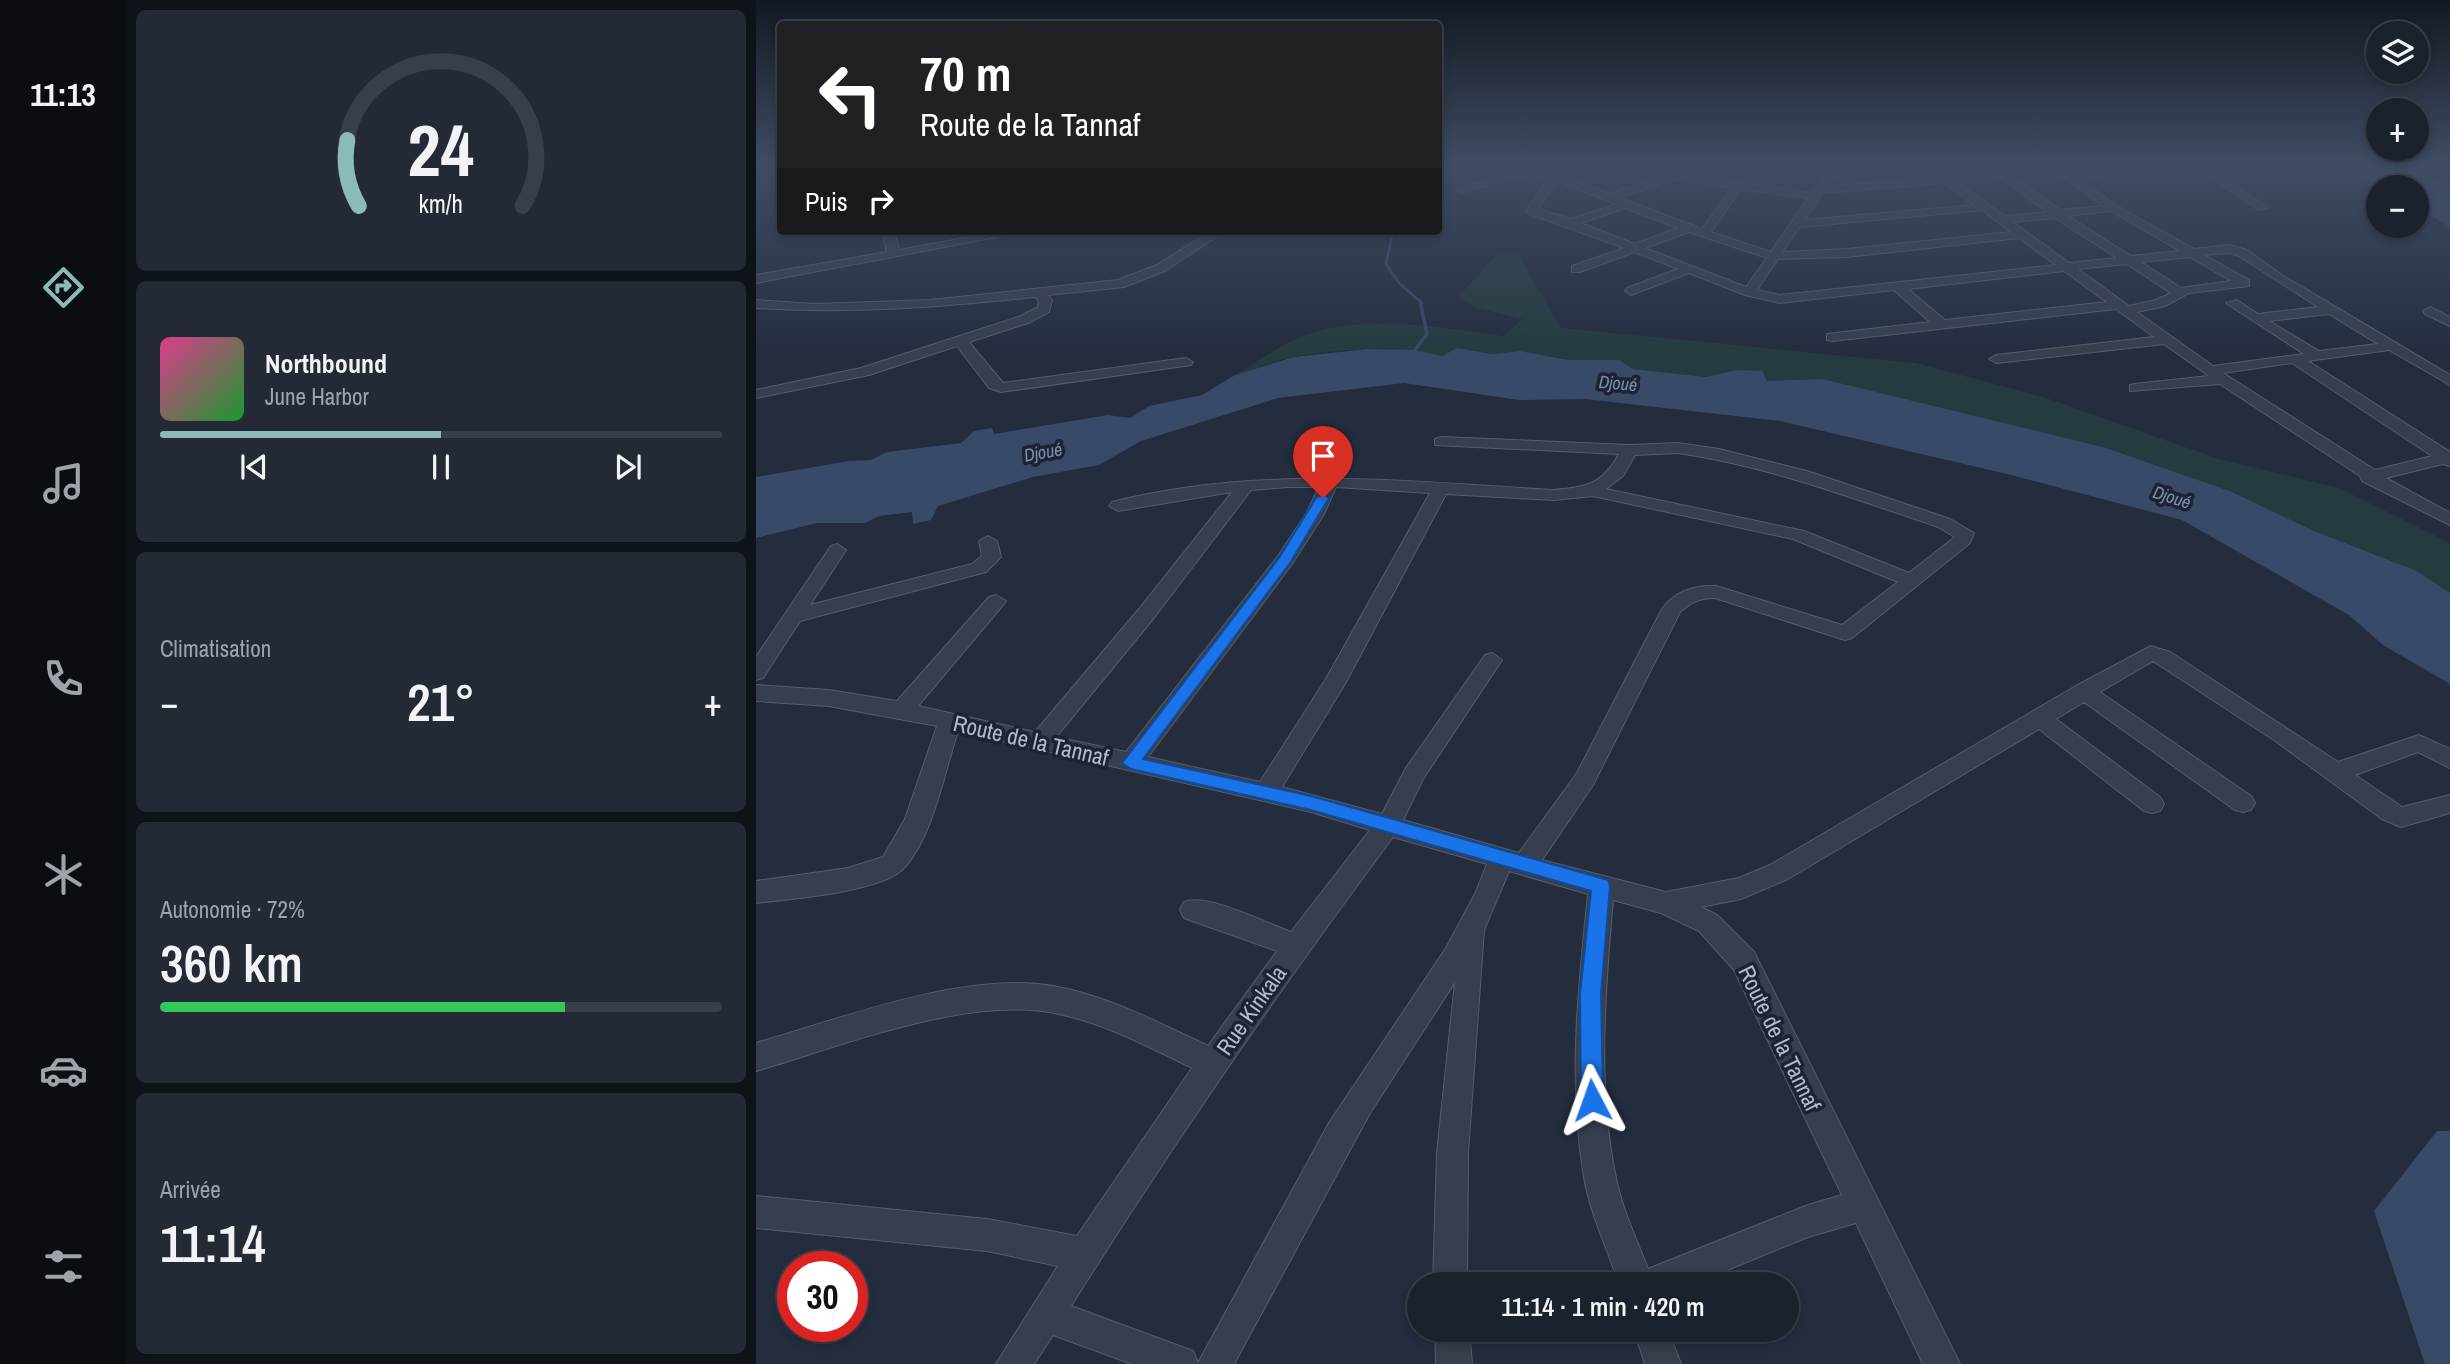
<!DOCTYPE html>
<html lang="fr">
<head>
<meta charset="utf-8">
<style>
  body { margin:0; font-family:"Archivo Narrow",sans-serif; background:#232a36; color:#f1f3f6; height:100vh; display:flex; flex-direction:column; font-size:26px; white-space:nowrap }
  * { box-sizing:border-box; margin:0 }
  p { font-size:23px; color:#9fa4aa }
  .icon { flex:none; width:38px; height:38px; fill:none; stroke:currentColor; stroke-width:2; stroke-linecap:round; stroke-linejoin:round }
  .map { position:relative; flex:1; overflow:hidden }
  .sheet { display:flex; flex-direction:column; gap:10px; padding:10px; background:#0e1319; width:630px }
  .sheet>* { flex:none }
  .banner { position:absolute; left:21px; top:21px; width:665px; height:214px; border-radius:7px; box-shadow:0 4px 10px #0003,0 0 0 2px #383f4a; background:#202124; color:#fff; overflow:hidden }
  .fabs { position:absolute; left:1610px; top:21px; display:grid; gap:14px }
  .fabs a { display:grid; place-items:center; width:63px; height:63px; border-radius:50%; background:#1a222e; box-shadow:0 4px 10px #0003,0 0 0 2px #383f4a; font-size:35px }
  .speed { position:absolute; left:21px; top:1251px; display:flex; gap:14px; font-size:35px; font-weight:700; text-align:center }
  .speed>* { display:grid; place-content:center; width:91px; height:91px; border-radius:50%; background:#1a222e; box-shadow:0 4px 10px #0003,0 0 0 2px #383f4a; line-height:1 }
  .speed .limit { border:10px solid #d22; background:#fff; color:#111 }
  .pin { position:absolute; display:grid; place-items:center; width:60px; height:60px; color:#fff; margin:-72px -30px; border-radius:50% 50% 50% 0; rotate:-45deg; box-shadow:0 0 7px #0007 }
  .pin .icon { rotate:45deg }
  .me { position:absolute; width:77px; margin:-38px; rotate:356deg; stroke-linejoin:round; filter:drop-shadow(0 0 5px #0008) }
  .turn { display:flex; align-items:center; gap:24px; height:147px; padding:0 28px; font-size:32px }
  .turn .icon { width:91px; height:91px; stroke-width:2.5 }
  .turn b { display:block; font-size:49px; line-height:60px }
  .then { display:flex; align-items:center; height:66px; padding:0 28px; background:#0003; gap:14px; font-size:26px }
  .big { font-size:52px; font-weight:600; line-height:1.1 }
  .sheet .tile { flex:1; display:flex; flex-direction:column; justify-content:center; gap:10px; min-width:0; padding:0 24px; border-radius:10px; background:#232a36 }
  .sheet .dial { align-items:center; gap:0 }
  .dial svg { height:182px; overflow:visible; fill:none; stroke:#383f4a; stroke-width:7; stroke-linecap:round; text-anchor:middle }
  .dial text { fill:#f1f3f6; stroke:none }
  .song { display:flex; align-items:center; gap:21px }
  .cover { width:84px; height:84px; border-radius:10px; background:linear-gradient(135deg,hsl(330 70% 55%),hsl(130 70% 35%)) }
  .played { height:7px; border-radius:4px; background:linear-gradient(90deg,#8bbbb9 50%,#383f4a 50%) }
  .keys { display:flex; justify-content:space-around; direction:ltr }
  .heat { display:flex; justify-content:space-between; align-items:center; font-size:38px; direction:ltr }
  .charge { height:10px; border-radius:5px; background:linear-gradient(90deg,#34c759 72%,#383f4a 0) }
  .trip { position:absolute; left:651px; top:1272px; width:392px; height:70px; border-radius:35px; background:#1a222e; box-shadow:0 4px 10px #0003,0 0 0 2px #383f4a; font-weight:600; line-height:70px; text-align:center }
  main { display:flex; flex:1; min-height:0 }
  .dock { display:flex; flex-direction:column; width:126px; justify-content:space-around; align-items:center; background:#0a0e12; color:#9fa4aa }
  .dock .icon { width:49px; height:49px }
  .dock .on { color:#8bbbb9 }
  .dock b { font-size:32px; color:#f1f3f6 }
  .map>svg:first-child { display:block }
</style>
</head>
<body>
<main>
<nav class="dock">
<b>11:13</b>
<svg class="icon on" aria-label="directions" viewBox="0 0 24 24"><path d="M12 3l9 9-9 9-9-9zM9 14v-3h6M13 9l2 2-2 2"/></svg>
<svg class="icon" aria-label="music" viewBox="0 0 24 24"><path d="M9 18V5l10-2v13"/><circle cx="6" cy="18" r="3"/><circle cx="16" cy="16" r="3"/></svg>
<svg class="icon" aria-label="phone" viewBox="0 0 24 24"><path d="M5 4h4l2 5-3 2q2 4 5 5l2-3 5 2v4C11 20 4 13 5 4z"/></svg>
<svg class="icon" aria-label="climate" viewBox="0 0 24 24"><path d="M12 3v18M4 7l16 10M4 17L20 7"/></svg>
<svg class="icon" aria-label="car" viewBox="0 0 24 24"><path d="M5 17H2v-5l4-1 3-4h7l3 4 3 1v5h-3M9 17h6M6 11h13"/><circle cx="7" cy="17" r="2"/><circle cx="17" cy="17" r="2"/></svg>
<svg class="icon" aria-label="filters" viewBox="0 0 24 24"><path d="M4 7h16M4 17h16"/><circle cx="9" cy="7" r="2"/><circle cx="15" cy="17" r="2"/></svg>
</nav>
<section class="sheet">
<div class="tile dial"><svg viewBox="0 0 100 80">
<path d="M14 69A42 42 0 1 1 86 69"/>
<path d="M14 69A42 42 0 0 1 9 40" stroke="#8bbbb9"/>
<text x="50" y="56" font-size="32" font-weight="700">24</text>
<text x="50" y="72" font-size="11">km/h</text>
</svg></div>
<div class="tile">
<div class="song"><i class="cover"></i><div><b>Northbound</b><p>June Harbor</p></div></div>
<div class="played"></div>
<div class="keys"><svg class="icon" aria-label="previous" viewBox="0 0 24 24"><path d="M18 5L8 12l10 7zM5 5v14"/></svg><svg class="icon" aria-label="pause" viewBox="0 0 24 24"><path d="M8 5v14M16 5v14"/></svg><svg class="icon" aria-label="next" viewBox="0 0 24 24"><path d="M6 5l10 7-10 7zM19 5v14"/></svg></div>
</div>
<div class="tile"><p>Climatisation</p>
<div class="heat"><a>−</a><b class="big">21°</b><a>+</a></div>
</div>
<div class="tile"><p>Autonomie · 72%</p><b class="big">360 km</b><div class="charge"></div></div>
<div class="tile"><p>Arrivée</p><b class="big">11:14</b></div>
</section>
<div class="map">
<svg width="1694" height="1364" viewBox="0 0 1694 1364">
  <rect width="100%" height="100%" fill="#232d3e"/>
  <path fill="#253b3f" d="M 741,254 L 762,254 L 805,328 L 1160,363 L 1287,397 L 1463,459 L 1583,488 L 1694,543 L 1694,593 L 1661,571 L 1558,531 L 1474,491 L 1347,447 L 1067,379 L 1010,381 L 981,370 L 951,377 L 877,369 L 862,360 L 813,360 L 764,351 L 736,354 L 701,348 L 686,356 C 639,346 589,348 541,356 C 521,360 500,369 479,375 C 502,362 526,343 550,335 C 613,313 684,328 748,336 L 766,319 L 718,307 L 702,297 Z"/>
  <g fill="#384a68">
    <polygon points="1583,166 1640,166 1694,186 1694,227 1661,207 1661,187 1632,187"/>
    <polygon points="701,348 736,354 764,351 813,360 863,360 877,369 950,377 981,370 1006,371 1011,381 1067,379 1347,447 1474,491 1558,531 1661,571 1694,593 1694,684 1627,645 1593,615 1426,520 1251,474 1024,421 829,399 763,400 648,383 522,398 385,441 343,465 277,477 182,506 175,520 157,524 156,512 123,516 109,523 61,523 0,538 0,477 93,461 115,460 131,452 205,443 218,431 236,428 238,434 352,415 374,418 393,406 446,395 479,375 538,357 611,349 659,350 686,356"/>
    <polygon points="1681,1131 1694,1131 1694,1364 1669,1364 1618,1211"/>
  </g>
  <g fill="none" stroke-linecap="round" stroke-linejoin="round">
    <polyline stroke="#384a68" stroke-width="2.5" points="637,231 630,264 643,283 666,303"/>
    <polyline stroke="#384a68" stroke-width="3.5" points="659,350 671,334 664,301"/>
    <defs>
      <g id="minor">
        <path d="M 766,166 L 781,166 L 854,194 L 927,169 L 932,172 L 929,175 L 1056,193 L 1075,166 L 1085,166 L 1071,186 L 1182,178 L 1167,166 L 1179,166 L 1249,216 L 1291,212 L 1229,166 L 1241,166 L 1304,210 L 1347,206 L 1292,166 L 1304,166 L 1361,206 L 1438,249 L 1473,245 L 1491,250 L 1526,275 L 1694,375 L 1694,385 L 1633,350 L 1552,361 L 1694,452 L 1694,466 L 1687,464 L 1630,478 L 1694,513 L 1694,525 L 1606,481 L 1604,476 L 1464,384 L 1374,391 L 1374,385 L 1379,384 L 1453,376 L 1408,344 L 1240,363 L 1233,359 L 1240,355 L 1398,337 L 1360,309 L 1076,341 L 1071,340 L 1071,334 L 1174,322 L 1138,290 L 1024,303 L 989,295 L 933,273 L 875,295 L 869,291 L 871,288 L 922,269 L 879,252 L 824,272 L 816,272 L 816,266 L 868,248 L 771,213 L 770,211 L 793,178 L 778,172 L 705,193 L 700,190 L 768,168 ZM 917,179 L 976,188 L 946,229 L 864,198 ZM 801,181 L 860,204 L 815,219 L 782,209 ZM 1189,183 L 1218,205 L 1048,220 L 1067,193 ZM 985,189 L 1052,198 L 1015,252 L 955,232 ZM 869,208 L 922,228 L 879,244 L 825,223 ZM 1226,210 L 1255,232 L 1091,249 L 1026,252 L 1044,227 ZM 1355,211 L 1424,251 L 1375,256 L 1312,216 ZM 1299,218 L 1361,258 L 1313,263 L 1257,222 ZM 933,232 L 1011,258 L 990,287 L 889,248 ZM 1263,238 L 1300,265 L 1024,295 L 1001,290 L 1022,259 L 1091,257 ZM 1473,253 L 1483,256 L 1562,307 L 1502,314 L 1481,300 L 1470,303 L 1548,354 L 1457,366 L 1381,312 L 1409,306 L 1433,293 L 1493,286 L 1493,280 L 1448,255 ZM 1434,257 L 1475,281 L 1425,288 L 1385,262 ZM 1371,264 L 1415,293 L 1400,300 L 1373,306 L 1322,269 ZM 1308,271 L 1351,302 L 1189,320 L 1152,289 ZM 1573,314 L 1622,344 L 1563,351 L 1513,321 ZM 1536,363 L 1676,456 L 1619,470 L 1467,373 Z"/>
        <polygon points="1331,166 1342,166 1349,174 1340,176"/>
        <polygon points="1380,166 1390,166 1390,167 1385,170"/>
        <polygon points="1438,166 1450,166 1512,208 1503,210"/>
        <polygon points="126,231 138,231 143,250 247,231 272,231 0,283 0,275 131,252"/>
        <path d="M 455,231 L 469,231 L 409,271 L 368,287 L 292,295 L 296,300 L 293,312 L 275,322 L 213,342 L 247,383 L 430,358 L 437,362 L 435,365 L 245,392 L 233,388 L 201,346 L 113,375 L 0,398 L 0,390 L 105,368 L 265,316 L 282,307 L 283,301 L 279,297 C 186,307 94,314 0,308 L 0,300 L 58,304 L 174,300 L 362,280 L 401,265 Z"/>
        <polygon points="1674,307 1694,317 1694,326 1669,314 1667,311"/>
        <path d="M 685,437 L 873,445 L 922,443 L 963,449 L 1051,471 L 1194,519 L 1218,533 L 1214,543 L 1096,638 L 1089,640 L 959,598 C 944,598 935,602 924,612 L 837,785 L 786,860 L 910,892 L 983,878 L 1014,865 L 1320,686 L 1395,646 L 1414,652 L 1582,762 L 1663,735 L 1694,749 L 1694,768 L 1662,752 L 1599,775 L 1646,807 L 1694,795 L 1694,813 L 1645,827 L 1626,819 L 1518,740 L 1397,661 L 1344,692 L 1495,796 L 1499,803 L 1495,810 L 1487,812 L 1479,810 L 1328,702 L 1300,719 L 1404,797 L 1408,804 L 1404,811 L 1396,813 L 1388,811 L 1283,729 L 1032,879 L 985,899 L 945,907 L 961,915 L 998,952 L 1204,1364 L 1167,1364 L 1100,1223 L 1052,1237 L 937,1284 L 863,1284 C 852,1250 834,1213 828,1177 C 812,1083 822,988 832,894 L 753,871 L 728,930 L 712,1153 L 711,1284 L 677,1284 L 681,1153 L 699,982 L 614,1113 L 478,1364 L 376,1364 L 297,1335 L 278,1364 L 240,1364 L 302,1266 L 231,1251 L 0,1228 L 0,1196 L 231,1219 L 321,1236 L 436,1068 C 393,1047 350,1024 303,1014 C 214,994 86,1046 0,1071 L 0,1043 C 83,1019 196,976 282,984 C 341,990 399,1021 452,1046 L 521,951 L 428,918 L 424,910 L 428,902 C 452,893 510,923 535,932 L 614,830 L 555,812 L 202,731 C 189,770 176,841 146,870 C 122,892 34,899 0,903 L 0,881 L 92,868 L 127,857 L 149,819 L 181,726 L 73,706 L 0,701 L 0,685 L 73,690 L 141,701 L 233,597 L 240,595 L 250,601 L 247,605 L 162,706 L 279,732 L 383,609 L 476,492 L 362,511 L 353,506 L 356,502 C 505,465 646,481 798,490 C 830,487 846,485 863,454 L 679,445 L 679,439 ZM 922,453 C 1012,466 1096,498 1182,527 L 1199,537 L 1153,573 L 1048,531 L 850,489 L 867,476 L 879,455 ZM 532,487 L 563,487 L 550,514 L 522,556 L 370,752 L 300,737 L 397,619 L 495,490 ZM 580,487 L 674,493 L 570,679 L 504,782 L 392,757 L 536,564 L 568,514 ZM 690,494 L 798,500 L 837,496 L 1037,539 L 1142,582 L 1086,625 L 960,586 C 939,585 919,591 906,609 L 821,773 L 763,853 L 647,820 L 667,779 L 746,660 L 736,653 L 729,655 L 650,768 L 626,814 L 526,787 L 590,682 ZM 637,837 L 731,864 L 719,894 L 690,948 L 573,1123 L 442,1363 L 437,1351 L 315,1306 C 416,1145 523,990 637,837 ZM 857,900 L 905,913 L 943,931 L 978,970 L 1086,1195 L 1052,1205 L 892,1269 C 881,1240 866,1209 860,1178 C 841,1089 849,990 857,900 Z"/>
        <polygon points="232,536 241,541 245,557 230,572 44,621 7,678 0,680 0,657 75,546 81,544 90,550 54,605 216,564 226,556 223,541"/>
        <polygon points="679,1330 713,1330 716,1364 680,1364"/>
        <polygon points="878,1330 912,1330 925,1364 889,1364"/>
      </g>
    </defs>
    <use href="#minor" stroke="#555d6c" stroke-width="2"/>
    <use href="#minor" fill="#373f4e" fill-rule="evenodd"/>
  </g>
  <linearGradient id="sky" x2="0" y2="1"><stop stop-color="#131922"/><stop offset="0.46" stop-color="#3f4c63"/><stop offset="1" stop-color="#3f4c63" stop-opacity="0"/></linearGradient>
  <rect width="1694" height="357" fill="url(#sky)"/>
  <polygon fill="#1a73e8" stroke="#114b97" stroke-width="2" points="567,494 573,498 534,563 387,759 555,796 852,880 854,886 845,994 847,1100 844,1108 836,1111 828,1108 825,1100 824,994 835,891 555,810 375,769 366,763 523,558 560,498"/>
  <g text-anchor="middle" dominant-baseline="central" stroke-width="7" stroke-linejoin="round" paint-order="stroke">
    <g font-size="18" font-style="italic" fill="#7a8fb2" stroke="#1c2433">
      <text transform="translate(862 383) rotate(5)">Djoué</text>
      <text transform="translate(287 452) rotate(-10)">Djoué</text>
      <text transform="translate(1416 497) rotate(18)">Djoué</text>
    </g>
    <g font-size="23" fill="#b3bac9" stroke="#1c2433">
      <text transform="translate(275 740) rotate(13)">Route de la Tannaf</text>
      <text transform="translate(495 1010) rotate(-55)">Rue Kinkala</text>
      <text transform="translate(1024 1038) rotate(64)">Route de la Tannaf</text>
    </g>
  </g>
</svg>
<div class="fabs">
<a><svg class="icon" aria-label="layers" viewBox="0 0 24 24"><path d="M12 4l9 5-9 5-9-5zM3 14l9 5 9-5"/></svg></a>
<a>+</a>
<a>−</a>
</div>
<div class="speed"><div class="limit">30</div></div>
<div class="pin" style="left:567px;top:498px;background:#d93025"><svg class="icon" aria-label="arrive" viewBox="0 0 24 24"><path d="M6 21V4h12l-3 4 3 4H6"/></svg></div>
<svg class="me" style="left:836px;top:1100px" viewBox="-20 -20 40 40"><path d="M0-17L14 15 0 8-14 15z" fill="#1a73e8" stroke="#fff" stroke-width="4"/></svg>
<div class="trip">11:14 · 1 min · 420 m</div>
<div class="banner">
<div class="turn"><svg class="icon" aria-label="left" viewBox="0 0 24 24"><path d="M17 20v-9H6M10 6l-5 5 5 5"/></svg><div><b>70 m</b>Route de la Tannaf</div></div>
<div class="then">Puis<svg class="icon" aria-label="right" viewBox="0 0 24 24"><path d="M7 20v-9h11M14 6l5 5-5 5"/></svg></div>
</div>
</div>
</main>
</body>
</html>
